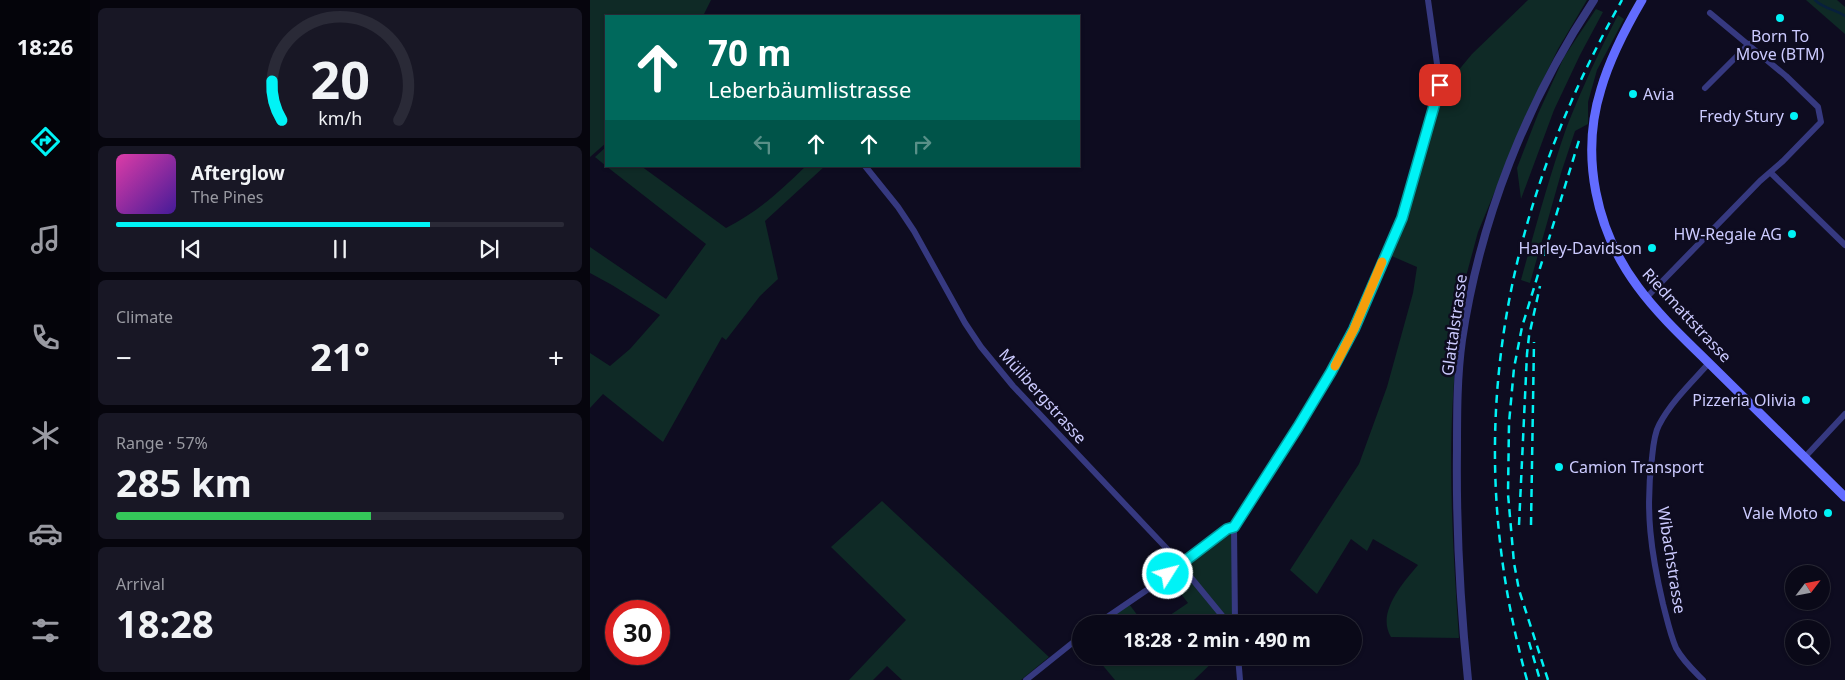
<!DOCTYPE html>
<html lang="en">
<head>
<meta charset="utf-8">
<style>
  body { margin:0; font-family:"Noto Sans",sans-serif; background:#181725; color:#f1f3f6; height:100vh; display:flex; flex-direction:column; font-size:19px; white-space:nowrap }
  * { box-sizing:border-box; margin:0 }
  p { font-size:16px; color:#999aa2 }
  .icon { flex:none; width:28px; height:28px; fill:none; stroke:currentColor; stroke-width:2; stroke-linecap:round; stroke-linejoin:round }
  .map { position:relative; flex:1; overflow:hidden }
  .details { display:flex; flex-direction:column; gap:8px; padding:8px; background:#06050d; width:500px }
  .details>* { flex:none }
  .top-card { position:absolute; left:15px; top:15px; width:475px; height:152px; border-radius:0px; box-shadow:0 1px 4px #0004,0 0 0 1px #2a2a37; background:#00695c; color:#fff; overflow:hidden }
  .needle { width:32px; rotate:58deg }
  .tools { position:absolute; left:1195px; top:565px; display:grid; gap:10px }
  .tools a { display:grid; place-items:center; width:45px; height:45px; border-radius:50%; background:#0a0918; box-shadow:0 1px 4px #0004,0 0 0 1px #2a2a37; font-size:25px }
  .speed { position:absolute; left:15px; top:600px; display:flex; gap:10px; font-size:25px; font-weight:700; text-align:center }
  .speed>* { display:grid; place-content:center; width:65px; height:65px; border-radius:50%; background:#0a0918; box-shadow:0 1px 4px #0004,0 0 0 1px #2a2a37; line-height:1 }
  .speed .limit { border:8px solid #d22; background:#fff; color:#111 }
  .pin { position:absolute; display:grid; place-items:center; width:42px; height:42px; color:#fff; margin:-21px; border-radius:10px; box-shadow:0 2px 8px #0006 }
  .me { position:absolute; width:55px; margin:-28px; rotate:54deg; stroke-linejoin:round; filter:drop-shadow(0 0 4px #0008) }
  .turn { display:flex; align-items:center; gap:18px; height:105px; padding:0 20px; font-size:22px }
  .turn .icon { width:65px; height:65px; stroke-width:2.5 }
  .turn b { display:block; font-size:35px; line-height:42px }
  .lanes { display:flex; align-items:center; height:48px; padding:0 20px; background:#0003; justify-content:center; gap:25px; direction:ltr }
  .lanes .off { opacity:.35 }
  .big { font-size:38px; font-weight:700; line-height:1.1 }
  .details .widget { flex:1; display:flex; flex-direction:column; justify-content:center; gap:8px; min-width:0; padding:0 18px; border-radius:8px; background:#181725 }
  .details .dial { align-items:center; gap:0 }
  .dial svg { height:130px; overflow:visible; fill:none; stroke:#2a2a37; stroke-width:7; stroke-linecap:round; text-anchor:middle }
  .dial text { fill:#f1f3f6; stroke:none }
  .song { display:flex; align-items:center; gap:15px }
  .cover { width:60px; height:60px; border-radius:8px; background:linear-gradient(135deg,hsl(320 70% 55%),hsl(260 70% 35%)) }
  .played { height:5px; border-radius:2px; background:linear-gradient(90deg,#00f3f6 70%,#2a2a37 70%) }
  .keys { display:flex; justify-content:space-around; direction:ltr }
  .heat { display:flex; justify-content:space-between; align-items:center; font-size:28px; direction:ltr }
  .charge { height:8px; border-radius:4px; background:linear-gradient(90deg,#34c759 57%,#2a2a37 0) }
  .trip { position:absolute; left:482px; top:615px; width:290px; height:50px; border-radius:25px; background:#0a0918; box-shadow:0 1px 4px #0004,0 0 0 1px #2a2a37; font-weight:700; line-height:50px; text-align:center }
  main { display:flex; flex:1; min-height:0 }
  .tabs { display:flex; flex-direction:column; width:90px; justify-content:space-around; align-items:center; background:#04040a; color:#999aa2 }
  .tabs .icon { width:35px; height:35px }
  .tabs .on { color:#00f3f6 }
  .tabs b { font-size:22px; color:#f1f3f6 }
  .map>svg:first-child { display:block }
</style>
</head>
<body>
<main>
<nav class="tabs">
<b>18:26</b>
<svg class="icon on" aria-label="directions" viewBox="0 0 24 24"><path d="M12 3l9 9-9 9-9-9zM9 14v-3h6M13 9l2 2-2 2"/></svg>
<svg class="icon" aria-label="music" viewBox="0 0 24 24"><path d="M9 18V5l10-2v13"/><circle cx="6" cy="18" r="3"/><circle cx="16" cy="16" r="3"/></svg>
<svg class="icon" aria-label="phone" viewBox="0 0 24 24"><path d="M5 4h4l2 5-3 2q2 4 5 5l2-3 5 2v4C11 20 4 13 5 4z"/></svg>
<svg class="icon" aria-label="climate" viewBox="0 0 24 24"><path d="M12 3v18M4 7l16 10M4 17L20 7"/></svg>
<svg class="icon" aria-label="car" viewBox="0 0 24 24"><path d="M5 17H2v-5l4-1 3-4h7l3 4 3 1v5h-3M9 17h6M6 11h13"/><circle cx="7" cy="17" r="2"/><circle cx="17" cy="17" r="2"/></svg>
<svg class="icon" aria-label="filters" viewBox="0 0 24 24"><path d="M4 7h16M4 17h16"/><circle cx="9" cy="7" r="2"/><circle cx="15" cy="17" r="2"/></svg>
</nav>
<section class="details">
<div class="widget dial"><svg viewBox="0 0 100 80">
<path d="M14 69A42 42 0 1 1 86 69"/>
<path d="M14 69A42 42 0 0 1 8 45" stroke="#00f3f6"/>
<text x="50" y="56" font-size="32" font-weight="700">20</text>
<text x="50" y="72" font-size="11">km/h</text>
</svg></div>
<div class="widget">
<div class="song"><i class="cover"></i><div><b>Afterglow</b><p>The Pines</p></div></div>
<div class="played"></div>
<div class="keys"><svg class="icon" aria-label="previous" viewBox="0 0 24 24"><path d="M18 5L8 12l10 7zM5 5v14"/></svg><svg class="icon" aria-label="pause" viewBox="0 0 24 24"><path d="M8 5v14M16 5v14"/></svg><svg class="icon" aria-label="next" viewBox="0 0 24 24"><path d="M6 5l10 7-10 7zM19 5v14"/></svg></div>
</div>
<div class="widget"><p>Climate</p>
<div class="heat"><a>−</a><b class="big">21°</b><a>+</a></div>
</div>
<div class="widget"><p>Range · 57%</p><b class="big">285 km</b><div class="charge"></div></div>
<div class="widget"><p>Arrival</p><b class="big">18:28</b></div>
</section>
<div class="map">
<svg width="1255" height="680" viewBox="0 0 1255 680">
  <rect width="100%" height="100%" fill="#0e0c20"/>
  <g fill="#0f2a26">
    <polygon points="0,0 121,0 113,16 16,16 16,143 0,157"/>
    <path d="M 938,0 L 997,0 L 968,49 L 939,109 L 888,232 L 874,284 L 877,284 C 874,303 870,322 868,341 C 856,439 862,539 869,638 L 801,637 C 786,613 813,583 828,565 L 783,539 L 777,551 L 761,539 L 727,594 L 700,570 L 769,464 L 797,387 L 823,293 L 827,267 L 797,254 L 852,90 L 882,54 Z"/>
    <polygon points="1216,0 1247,0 1255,7 1255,34"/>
    <polygon points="1006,9 1013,12 990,55 964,110 931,199 927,168 948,114 974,57"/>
    <path d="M 1028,15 L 1034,19 L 1007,70 L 998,102 L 998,124 L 985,131 L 972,170 L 940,283 L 931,280 C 945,229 959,177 977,126 C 992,88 1009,51 1028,15 Z"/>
    <polygon points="16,147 16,166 5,157"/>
    <path d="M 16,166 L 51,166 L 136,228 C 169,211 189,192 216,166 L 235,166 L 175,221 L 188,279 L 170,296 L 136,340 L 132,337 L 73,442 L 13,394 L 0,408 L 0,353 L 20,366 L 40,349 L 70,315 L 22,285 L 0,273 L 0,247 L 76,299 L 116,244 Z"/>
    <polygon points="292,501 459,657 431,680 312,680 297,666 283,680 259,680 316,620 241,547"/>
    <polygon points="642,529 644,624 567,624 598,603 579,578"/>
    <polygon points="539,604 554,624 512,624"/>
    <polygon points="505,656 629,656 604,680 525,680"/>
  </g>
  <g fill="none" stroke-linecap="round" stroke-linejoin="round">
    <path stroke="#08203d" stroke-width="2.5" d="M 1225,0 C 1234,9 1245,9 1255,16"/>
    <g stroke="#363980" stroke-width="6">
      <polyline points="1115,88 1159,44"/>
      <polyline points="275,166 308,207 324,231 375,323 391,347 423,386 580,552 639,624"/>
      <polyline points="1181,173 1255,245"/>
      <polyline points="1056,298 1170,181 1193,161 1231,122 1228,107 1196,76 1120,13"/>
      <polyline points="1215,457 1255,414"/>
      <polyline points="507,624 592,566 637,529 644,527"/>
      <polyline points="645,624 644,527 699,441 741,372 764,329 812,218 822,187 850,85 838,0"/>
      <polyline points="648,656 650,680"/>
      <polyline points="436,680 491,636"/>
      <path d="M 1113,680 C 1103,670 1093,661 1086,648 C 1080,634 1077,619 1073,604 C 1061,553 1055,510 1062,458 C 1063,448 1064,434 1069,425 C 1081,402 1102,382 1119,363"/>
    </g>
    <path stroke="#363980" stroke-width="8" d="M 878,680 C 870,603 866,527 867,449 C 867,413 867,376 872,340 C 890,219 937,101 1004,0"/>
    <path stroke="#626cff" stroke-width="9" d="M 1052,0 C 1035,29 1020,58 1011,89 C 990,156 1006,231 1048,287 C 1070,317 1099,343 1126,370 C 1169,412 1212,455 1255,497"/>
    <g stroke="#00f3f6" stroke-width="2.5" stroke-dasharray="8 6" stroke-linecap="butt">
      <polyline points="929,525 937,354 939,336 950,286"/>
      <polyline points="941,525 944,342"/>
      <polyline points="939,642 950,680"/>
      <path d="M 937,680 C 870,440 911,215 1032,0"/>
      <polyline points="958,680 929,590 924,563 918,494 919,423 924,368 932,327 990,137"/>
    </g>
  </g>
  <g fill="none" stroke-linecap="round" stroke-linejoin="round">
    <defs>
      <polyline id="route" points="578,574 637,529 644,527 708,427 741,372 764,329 812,218 850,85"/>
    </defs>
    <use href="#route" stroke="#009ea0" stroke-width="12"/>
    <use href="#route" stroke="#00f3f6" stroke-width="9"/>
    <polyline stroke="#f59e0b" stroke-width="9" points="745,366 764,329 792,262"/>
  </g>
  <g fill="#00f3f6" stroke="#0e0c20" stroke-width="2">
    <circle cx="1190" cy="18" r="5"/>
    <circle cx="1043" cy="94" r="5"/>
    <circle cx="1204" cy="116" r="5"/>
    <circle cx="1202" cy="234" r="5"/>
    <circle cx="1062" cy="248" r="5"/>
    <circle cx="1216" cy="400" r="5"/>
    <circle cx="969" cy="467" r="5"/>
    <circle cx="1238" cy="513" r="5"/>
  </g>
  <g text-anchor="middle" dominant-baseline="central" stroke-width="5" stroke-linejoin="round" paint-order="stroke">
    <g font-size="16" fill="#cccbff" stroke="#0e0c20" text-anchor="end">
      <text x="1190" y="36" text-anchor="middle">Born To<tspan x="1190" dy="18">Move (BTM)</tspan></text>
      <text x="1053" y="94" text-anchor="start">Avia</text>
      <text x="1194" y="116">Fredy Stury</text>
      <text x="1192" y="234">HW-Regale AG</text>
      <text x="1052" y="248">Harley-Davidson</text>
      <text x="1206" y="400">Pizzeria Olivia</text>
      <text x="979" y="467" text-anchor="start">Camion Transport</text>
      <text x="1228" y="513">Vale Moto</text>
    </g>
    <g font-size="16" fill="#cccbff" stroke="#0e0c20">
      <text transform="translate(1097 315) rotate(47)">Riedmattstrasse</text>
      <text transform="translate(864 325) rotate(-82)">Glattalstrasse</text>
      <text transform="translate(453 396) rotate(48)">Mülibergstrasse</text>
      <text transform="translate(1082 560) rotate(81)">Wibachstrasse</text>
    </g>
  </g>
</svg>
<div class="tools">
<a><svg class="needle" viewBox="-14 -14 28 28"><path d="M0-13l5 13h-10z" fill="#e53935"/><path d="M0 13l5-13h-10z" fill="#999aa2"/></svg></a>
<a><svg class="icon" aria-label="search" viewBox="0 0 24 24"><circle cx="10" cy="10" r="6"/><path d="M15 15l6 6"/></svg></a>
</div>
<div class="speed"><div class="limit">30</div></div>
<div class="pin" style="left:850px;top:85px;background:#d93025"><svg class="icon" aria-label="arrive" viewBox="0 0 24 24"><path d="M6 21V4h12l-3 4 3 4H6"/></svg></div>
<svg class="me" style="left:578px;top:574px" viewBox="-20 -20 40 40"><circle r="17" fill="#00f3f6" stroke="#fff" stroke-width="3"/><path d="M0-11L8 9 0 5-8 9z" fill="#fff"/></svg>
<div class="trip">18:28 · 2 min · 490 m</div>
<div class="top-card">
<div class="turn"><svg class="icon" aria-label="ahead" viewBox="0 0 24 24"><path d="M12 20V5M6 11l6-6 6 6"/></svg><div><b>70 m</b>Leberbäumlistrasse</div></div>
<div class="lanes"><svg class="icon off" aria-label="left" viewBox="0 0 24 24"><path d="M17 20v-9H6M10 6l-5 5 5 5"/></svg><svg class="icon" aria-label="ahead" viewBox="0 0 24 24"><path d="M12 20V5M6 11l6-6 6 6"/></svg><svg class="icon" aria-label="ahead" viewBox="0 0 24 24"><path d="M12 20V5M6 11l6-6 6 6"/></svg><svg class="icon off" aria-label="right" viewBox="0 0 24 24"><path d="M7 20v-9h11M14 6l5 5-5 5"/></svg></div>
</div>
</div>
</main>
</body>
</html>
